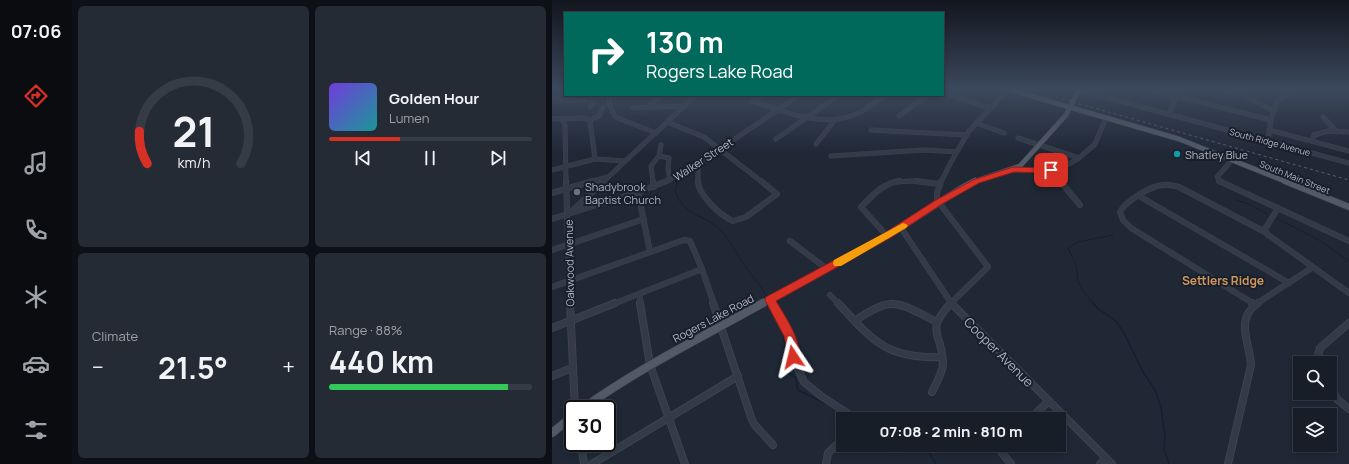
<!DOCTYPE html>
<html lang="en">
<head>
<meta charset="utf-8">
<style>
  body { margin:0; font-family:Manrope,sans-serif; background:#252b34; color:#f1f3f6; height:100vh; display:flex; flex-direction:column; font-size:15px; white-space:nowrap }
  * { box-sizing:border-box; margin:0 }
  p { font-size:13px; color:#9fa2a8 }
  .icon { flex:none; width:22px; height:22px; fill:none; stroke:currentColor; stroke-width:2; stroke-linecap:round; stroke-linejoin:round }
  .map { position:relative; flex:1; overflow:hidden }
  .panel { display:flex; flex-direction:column; gap:6px; padding:6px; background:#0d1016; width:480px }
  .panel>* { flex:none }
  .hud { position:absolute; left:12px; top:12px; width:380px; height:84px; border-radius:0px; box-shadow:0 2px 6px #0003,0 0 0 1px #363c45; background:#00695c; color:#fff; overflow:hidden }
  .buttons { position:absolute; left:741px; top:356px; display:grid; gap:8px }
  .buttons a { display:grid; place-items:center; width:44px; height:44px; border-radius:0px; background:#181e28; box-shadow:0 2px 6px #0003,0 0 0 1px #363c45; font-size:20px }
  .speed { position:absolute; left:12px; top:400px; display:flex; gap:8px; font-size:20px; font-weight:700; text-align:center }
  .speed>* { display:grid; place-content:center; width:52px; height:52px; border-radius:50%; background:#181e28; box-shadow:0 2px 6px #0003,0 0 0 1px #363c45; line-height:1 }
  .speed .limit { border:2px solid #111; border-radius:6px; background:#fff; color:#111 }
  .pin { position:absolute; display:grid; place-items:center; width:34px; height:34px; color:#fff; margin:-17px; border-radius:8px; box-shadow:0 2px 6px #0006 }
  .me { position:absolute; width:44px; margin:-22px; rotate:350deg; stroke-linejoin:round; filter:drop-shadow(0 0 3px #0008) }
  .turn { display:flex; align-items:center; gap:14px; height:84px; padding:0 16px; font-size:18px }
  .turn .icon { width:52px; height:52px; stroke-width:2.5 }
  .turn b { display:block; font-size:28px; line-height:34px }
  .big { font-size:30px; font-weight:700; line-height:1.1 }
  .panel .card { flex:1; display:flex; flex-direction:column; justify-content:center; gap:6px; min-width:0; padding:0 14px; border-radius:6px; background:#252b34 }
  .panel .dial { align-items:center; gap:0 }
  .dial svg { height:104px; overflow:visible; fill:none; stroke:#363c45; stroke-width:7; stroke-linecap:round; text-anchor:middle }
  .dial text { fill:#f1f3f6; stroke:none }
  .song { display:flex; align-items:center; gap:12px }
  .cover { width:48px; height:48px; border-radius:6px; background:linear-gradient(135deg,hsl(260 70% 55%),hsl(180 70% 35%)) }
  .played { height:4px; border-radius:2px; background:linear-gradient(90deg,#d93025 35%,#363c45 35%) }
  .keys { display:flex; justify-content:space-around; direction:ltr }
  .heat { display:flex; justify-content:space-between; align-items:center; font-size:22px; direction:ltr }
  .charge { height:6px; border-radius:3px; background:linear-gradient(90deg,#34c759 88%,#363c45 0) }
  .panel .tiles { flex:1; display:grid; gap:6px; grid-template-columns:repeat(2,1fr) }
  .trip { position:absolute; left:284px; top:412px; width:230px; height:40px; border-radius:0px; background:#181e28; box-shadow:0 2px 6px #0003,0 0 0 1px #363c45; font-weight:700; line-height:40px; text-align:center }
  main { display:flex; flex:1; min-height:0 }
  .tabs { display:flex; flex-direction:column; width:72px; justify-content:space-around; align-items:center; background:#0a0c10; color:#9fa2a8 }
  .tabs .icon { width:28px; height:28px }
  .tabs .active { color:#d93025 }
  .tabs b { font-size:18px; color:#f1f3f6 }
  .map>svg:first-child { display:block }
</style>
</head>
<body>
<main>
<nav class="tabs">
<b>07:06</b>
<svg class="icon active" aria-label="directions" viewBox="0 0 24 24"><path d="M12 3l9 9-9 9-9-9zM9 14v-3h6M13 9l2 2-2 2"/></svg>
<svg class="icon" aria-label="music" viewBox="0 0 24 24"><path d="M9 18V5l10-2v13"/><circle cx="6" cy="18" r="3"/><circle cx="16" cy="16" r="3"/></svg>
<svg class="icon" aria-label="phone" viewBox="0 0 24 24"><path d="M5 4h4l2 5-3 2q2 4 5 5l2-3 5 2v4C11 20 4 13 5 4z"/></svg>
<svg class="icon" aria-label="climate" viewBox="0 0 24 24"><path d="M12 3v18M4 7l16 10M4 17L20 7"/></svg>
<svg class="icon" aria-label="car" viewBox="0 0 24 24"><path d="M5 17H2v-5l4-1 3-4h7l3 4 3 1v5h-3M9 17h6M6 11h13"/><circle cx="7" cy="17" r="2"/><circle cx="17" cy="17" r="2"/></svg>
<svg class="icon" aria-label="filters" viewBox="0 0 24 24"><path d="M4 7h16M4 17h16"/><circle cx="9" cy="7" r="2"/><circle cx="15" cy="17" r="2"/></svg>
</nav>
<section class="panel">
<div class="tiles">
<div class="card dial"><svg viewBox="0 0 100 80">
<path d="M14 69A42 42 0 1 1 86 69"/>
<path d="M14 69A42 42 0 0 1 8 44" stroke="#d93025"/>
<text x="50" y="56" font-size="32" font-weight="700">21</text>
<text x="50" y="72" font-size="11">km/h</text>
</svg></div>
<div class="card">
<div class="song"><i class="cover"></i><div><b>Golden Hour</b><p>Lumen</p></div></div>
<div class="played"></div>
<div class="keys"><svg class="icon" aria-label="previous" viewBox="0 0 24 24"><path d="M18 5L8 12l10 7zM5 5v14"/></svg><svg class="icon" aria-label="pause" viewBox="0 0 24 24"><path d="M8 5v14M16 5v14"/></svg><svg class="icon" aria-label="next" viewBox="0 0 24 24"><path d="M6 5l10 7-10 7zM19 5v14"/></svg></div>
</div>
<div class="card"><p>Climate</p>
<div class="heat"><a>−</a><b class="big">21.5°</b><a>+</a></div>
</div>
<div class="card"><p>Range · 88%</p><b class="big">440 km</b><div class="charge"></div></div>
</div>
</section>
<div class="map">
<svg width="797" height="464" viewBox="0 0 797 464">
  <rect width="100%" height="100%" fill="#202836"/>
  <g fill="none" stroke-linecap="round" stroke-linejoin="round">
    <g stroke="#151f32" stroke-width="1">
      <polyline points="68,95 78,116 93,118 100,121"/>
      <polyline points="119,170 122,175"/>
      <path d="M 124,179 L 125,186 L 123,191 C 132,215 146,213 164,226 C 176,236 184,253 193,266 C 200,276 208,286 215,296"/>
      <polyline points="684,200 697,204 715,214"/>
      <polyline points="726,219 767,240 797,261"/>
      <polyline points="542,304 531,291 526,281 524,265 516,248 526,242 561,235"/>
    </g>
    <g stroke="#151f32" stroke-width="1.5">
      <polyline points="541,303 545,308 564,321 573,335 591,372 603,390 609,407 613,437 612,449 617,464"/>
      <polyline points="216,305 223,314"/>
      <polyline points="229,326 233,343 232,360 237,365 235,373 243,377 246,390 279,406 293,419"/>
      <path d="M 320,445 C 340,457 348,452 370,449 L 378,454 L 384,464"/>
    </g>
    <defs>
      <g id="minor-far2">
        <polyline points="523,89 797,163"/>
        <polyline points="595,89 719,120"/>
        <polyline points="669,89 696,98 722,111"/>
        <polyline points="391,93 439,108"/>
        <polyline points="58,95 57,103 63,117 104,133"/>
        <polyline points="685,95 687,89"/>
        <polyline points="0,101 34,100"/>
        <polyline points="0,101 13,91"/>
        <path d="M 200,101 C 232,111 269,128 302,115 C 313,111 323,102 333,95"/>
        <polyline points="199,102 210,95"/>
        <polyline points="38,107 41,103 40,98 43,95"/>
        <polyline points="96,107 108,95"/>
        <polyline points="81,108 132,106"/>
        <polyline points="617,114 627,89"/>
        <polyline points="347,116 376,95"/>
        <polyline points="771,117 784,131"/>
        <polyline points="0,119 31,118 38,120 43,159"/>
        <polyline points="10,119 13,125 14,182"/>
        <polyline points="38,120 47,116 51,107"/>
        <polyline points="115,122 152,137 210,182"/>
        <polyline points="424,123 452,133"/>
        <polyline points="319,130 415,135"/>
        <polyline points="717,130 797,151"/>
        <polyline points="466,138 527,158"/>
        <polyline points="224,139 287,95"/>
        <polyline points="716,141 719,120 725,101 742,89"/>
        <polyline points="760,141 762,135 776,131 797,132"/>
        <polyline points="264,144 283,120"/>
        <polyline points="107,156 117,158 116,168 118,180"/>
        <polyline points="279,156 372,150 405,152"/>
        <polyline points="146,164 146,182"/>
        <polyline points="0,170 43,159 73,161"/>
        <polyline points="461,170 508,169 527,158 543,144 554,118"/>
        <polyline points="499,170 509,182"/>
        <polyline points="38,182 56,177"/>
        <polyline points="51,182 144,95"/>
        <polyline points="101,182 99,166 107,156 109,145"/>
        <polyline points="112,182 141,167 248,95"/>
        <polyline points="342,182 359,181 374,182"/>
        <polyline points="389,182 399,162 417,131 457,89"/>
        <polyline points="669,182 665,177 680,160"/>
      </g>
      <g id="minor-far1">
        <polyline points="14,181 18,304"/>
        <polyline points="101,181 102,187"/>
        <path d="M 146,181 C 146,195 169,216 181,221 L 194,217 L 225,194 L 209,181"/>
        <polyline points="364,181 387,184"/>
        <polyline points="389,181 385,193 385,200 436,267 398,304"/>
        <polyline points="508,181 528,205"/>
        <polyline points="667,181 797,241"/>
        <polyline points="86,192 98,252"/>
        <polyline points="0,193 41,181"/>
        <polyline points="587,196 737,283"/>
        <polyline points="726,208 713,229 715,234 797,293"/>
        <polyline points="18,213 52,181"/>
        <polyline points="0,219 86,192 115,181"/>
        <polyline points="349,228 400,304"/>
        <path d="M 335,236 L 309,207 C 321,195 331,183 348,181"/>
        <polyline points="238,241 275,269"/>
        <polyline points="0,250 92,219"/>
        <polyline points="0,287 132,240 138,241 150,269 162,304"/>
        <polyline points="87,294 89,304"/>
        <polyline points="278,295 287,304"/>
        <polyline points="218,300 220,304"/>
        <polyline points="61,304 150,269"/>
        <polyline points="332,304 344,304"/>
        <path d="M 702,304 L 579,228 L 571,220 L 568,212 C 574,201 598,186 611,185 C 617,184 622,186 627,187 L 713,232"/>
        <polyline points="704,304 761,267"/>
      </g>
      <g id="minor">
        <polyline points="18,303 23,409"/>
        <polyline points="88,303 98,365 133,464"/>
        <polyline points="161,303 199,417 202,424 221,445"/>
        <polyline points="220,303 237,335 246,369 252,382 269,396 304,419"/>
        <path d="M 286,303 C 321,341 334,359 390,357"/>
        <polyline points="399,303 560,464"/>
        <polyline points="700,303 703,305"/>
        <path d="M 303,321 C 341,294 346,303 385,322"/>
        <polyline points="0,328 63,303"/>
        <polyline points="769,363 766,356 768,348 797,323"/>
        <polyline points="0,376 20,368"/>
        <polyline points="778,385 785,399 797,409"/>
        <path d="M 380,392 C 384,383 391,373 391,363 C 390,332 372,332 399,303"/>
        <polyline points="478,419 497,401"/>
        <polyline points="29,443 32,464"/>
        <polyline points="450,445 448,447 450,453 459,464"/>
        <polyline points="40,464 186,376"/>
        <polyline points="274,464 276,453 291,439"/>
        <polyline points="548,464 554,458"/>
        <path d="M 676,464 L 699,365 C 698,343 682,319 706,303"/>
      </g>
      <g id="major-far2">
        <polyline points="455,89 627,139 735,182"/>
        <polyline points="421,182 468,166 514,115 527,89"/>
      </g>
      <g id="major-far1">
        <polyline points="733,181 797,207"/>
        <polyline points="209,304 335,236 410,188 423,181"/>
      </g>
      <g id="major">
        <path d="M 30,409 C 87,368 150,337 211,303"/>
        <polyline points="0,433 21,416"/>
      </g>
    </defs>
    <use href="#minor-far2" stroke="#3d4350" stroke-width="5"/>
    <use href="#minor-far1" stroke="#3d4350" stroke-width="6"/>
    <use href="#minor" stroke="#3d4350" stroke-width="8"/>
    <use href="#major-far2" stroke="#3d4350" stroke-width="5.5"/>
    <use href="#major-far1" stroke="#3d4350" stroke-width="7"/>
    <use href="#major" stroke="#3d4350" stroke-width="9"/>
    <use href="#minor-far2" stroke="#343a47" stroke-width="4"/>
    <use href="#minor-far1" stroke="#343a47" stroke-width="5"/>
    <use href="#minor" stroke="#343a47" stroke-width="6"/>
    <use href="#major-far2" stroke="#525967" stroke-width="4.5"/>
    <use href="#major-far1" stroke="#525967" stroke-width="6"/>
    <use href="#major" stroke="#525967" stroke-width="8"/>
    <polyline stroke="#565e6e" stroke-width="1" stroke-dasharray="3 3" stroke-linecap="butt" points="475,89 797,180"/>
  </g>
  <linearGradient id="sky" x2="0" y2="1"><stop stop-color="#12161e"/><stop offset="0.58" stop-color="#3c485d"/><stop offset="1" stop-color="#3c485d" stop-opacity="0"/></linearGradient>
  <rect width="797" height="154" fill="url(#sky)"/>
  <path fill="#d93025" stroke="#8d1f18" d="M 461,167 L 499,168 L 503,170 L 499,173 L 462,172 L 427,183 L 390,204 L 338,238 L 224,301 C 232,315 253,345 246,360 L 241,362 L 237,360 L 232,336 L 213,300 L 214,297 L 331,234 L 384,200 L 421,180 Z"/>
  <polygon fill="#f59e0b" points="351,223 354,224 356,226 354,228 289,266 282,266 281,263 282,260"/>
  <circle fill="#0f9aa8" stroke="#191f2b" stroke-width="1.5" cx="625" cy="154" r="4"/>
  <circle fill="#6b7280" stroke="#191f2b" stroke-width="1.5" cx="25" cy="192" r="4"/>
  <g text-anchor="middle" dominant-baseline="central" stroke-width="4" stroke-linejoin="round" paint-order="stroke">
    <g font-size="9" fill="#aeb5c3" stroke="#191f2b">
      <text transform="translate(718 142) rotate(15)">South Ridge Avenue</text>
      <text transform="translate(743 177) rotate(22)">South Main Street</text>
    </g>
    <g font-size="11" fill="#aeb5c3" stroke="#191f2b" text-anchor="start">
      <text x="633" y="154">Shatley Blue</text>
      <text x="33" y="186">Shadybrook<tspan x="33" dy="13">Baptist Church</tspan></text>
    </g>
    <g font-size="11" fill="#aeb5c3" stroke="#191f2b">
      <text transform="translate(151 159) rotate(-33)">Walker Street</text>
      <text transform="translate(17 263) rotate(-91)">Oakwood Avenue</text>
      <text transform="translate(161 318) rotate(-28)">Rogers Lake Road</text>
    </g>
    <g font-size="12" font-weight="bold" fill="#cf965d" stroke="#191f2b">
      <text x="671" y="280">Settlers Ridge</text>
    </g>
    <g font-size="13" fill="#aeb5c3" stroke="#191f2b">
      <text transform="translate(447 352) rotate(45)">Cooper Avenue</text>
    </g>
  </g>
</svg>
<div class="buttons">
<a><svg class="icon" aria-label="search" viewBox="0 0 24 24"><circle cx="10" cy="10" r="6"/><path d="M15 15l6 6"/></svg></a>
<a><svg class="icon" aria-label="layers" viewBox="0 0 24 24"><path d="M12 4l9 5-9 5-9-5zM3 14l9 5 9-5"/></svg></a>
</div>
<div class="speed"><div class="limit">30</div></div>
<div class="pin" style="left:499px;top:170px;background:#d93025"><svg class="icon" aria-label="arrive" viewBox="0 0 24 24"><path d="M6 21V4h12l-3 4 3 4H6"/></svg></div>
<svg class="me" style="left:241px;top:357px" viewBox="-20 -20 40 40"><path d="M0-17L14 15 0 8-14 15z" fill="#d93025" stroke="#fff" stroke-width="4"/></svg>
<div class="trip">07:08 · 2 min · 810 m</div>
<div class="hud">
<div class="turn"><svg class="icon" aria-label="right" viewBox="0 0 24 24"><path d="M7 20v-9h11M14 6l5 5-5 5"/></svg><div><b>130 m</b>Rogers Lake Road</div></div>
</div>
</div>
</main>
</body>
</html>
